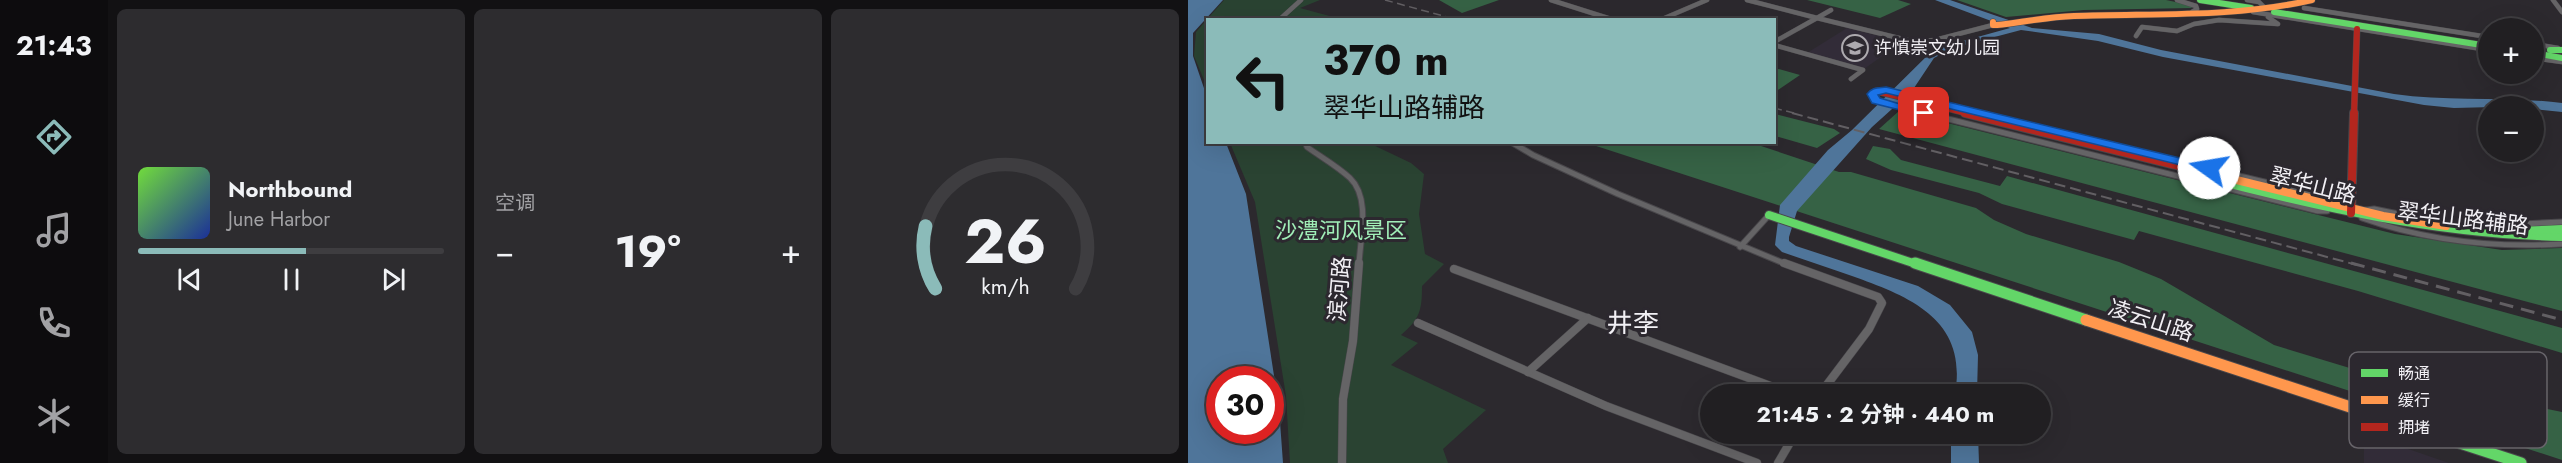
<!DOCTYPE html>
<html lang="zh">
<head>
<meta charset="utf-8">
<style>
  body { margin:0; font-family:Jost,"Noto Sans SC",sans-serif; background:#2d2c2f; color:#f1f3f6; height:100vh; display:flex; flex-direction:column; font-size:22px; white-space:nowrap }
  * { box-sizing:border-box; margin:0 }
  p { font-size:20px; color:#a2a2a5 }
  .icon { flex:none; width:33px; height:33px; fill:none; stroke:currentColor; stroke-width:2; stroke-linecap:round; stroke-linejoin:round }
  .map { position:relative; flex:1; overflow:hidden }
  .drawer { display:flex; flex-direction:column; gap:9px; padding:9px; background:#121113; width:1080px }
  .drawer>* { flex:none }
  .top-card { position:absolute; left:18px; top:18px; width:570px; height:126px; border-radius:0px; box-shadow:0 6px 24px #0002,0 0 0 2px #3e3d40; background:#8bbbb9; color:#111; overflow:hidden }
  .fabs { position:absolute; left:1290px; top:18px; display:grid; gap:12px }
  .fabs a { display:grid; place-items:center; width:66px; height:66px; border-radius:50%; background:#211f22; box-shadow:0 6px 24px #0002,0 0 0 2px #3e3d40; font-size:30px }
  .speed { position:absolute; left:18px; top:366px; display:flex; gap:12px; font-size:30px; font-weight:700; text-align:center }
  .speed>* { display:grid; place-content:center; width:78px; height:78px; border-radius:50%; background:#211f22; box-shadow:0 6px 24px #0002,0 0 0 2px #3e3d40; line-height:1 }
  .speed .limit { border:9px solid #d22; background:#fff; color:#111 }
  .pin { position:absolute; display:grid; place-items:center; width:51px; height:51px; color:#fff; margin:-26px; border-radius:12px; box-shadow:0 3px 9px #0006 }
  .me { position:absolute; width:66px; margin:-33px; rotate:283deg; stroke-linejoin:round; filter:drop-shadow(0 0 4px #0008) }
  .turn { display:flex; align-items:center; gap:21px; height:126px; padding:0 18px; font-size:27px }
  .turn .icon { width:78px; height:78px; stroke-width:2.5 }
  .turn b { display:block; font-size:42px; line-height:51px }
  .big { font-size:45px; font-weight:700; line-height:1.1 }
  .drawer .tile { flex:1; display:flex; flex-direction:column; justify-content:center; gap:9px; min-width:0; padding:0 21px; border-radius:9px; background:#2d2c2f }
  .drawer .dial { align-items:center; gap:0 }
  .dial svg { height:156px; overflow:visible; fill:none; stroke:#3e3d40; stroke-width:7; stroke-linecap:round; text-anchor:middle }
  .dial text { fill:#f1f3f6; stroke:none }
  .song { display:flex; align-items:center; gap:18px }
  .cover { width:72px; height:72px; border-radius:9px; background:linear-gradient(135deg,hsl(100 70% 55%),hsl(230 70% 35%)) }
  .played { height:6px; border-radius:3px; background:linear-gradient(90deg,#8bbbb9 55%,#3e3d40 55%) }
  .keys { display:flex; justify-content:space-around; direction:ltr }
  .heat { display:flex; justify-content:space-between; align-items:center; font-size:33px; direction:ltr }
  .drawer .tiles { flex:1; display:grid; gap:9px; grid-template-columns:repeat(3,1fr) }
  .trip { position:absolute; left:512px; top:384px; width:351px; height:60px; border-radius:30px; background:#211f22; box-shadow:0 6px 24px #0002,0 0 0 2px #3e3d40; font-weight:700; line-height:60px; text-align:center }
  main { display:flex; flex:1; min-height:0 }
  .tabs { display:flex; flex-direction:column; width:108px; justify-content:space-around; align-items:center; background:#0d0c0e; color:#a2a2a5 }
  .tabs .icon { width:42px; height:42px }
  .tabs .current { color:#8bbbb9 }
  .tabs b { font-size:27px; color:#f1f3f6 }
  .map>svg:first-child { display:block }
</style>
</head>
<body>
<main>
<nav class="tabs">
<b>21:43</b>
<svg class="icon current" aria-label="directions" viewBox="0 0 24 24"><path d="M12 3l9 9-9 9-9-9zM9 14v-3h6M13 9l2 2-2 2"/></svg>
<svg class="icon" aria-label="music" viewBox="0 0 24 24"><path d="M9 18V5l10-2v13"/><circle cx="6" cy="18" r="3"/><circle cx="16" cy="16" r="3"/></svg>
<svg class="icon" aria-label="phone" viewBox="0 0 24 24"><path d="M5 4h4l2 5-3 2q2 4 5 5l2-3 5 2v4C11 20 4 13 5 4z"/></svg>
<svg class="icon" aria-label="climate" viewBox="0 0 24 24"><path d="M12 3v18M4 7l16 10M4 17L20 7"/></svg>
</nav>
<section class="drawer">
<div class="tiles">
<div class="tile">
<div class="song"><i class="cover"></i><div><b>Northbound</b><p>June Harbor</p></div></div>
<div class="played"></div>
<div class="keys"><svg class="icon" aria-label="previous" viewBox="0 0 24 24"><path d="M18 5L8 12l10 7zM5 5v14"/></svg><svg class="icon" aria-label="pause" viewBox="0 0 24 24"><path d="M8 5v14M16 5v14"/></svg><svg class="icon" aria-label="next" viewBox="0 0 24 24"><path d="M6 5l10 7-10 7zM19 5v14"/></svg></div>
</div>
<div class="tile"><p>空调</p>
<div class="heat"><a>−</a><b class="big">19°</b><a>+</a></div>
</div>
<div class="tile dial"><svg viewBox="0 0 100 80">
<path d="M14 69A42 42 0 1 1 86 69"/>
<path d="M14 69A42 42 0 0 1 9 37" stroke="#8bbbb9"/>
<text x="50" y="56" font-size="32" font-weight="700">26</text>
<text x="50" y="72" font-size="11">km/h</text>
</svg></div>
</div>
</section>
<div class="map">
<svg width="1374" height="463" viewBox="0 0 1374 463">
  <rect width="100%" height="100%" fill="#2c292e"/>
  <g fill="#322c38">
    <polygon points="659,28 714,42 676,69 619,53"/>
    <polygon points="1203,443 1261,463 1176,463 1176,448"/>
  </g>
  <g fill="#2a4332">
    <polygon points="36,0 132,0 112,8 149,18 20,20 19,87 6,56 8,32"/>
    <path d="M 42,143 L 181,143 L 223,163 L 236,174 L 231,214 L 237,254 L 256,264 L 234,286 C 234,310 232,319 213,335 L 230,343 L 203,365 L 298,410 L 255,449 L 260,463 L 102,463 L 98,396 L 67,202 Z"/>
  </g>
  <g fill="#366245">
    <polygon points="251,0 311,0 274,13"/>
    <polygon points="619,0 710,0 723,4 692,18"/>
    <polygon points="769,0 978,0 1002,5 1004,8 896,10 818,17"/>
    <polygon points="586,68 587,68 612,75 587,92"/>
    <polygon points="711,111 1207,234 1314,250 1374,248 1374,311 691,129"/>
    <polygon points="587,114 646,129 652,133 629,148 587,136"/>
    <polygon points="399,143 564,143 651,172 663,172 788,208 806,220 838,234 931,262 973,279 1086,345 1165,369 1374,412 1374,460"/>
    <polygon points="685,146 702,149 713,160 812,186 819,176 1374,328 1374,353 1170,291 951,231 946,240 814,204 791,193 703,170 678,159"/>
  </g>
  <g fill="#4f759a" fill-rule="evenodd">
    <path d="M 0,0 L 35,0 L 5,33 L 5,56 L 19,97 L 20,142 L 38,143 L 58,194 L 91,408 L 95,463 L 0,463 ZM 32,380 L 82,380 L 82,430 L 32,430 Z"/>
    <path d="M 747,0 L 762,0 L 844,28 L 911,34 L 973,50 L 1206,94 C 1262,102 1318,96 1374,103 L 1374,112 L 1346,109 L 1346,106 L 1266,108 L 1236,105 L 975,57 L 910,41 L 833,30 L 765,48 L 746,58 L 724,91 L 684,127 L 609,211 L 601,237 L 601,241 L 608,246 L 730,286 L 762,305 L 784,332 L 790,355 L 789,394 L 767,394 C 780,320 723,297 664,276 C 641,268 617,260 594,252 L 587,245 L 592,205 L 640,150 L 664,130 L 746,49 L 822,28 Z"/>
    <polygon points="763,434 790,434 791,463 763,463"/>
  </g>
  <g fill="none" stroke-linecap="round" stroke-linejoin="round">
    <defs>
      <g id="street-far2">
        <polyline points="363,0 426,20"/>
        <polyline points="559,0 629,18 586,42"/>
        <polyline points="989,0 1008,6 1009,9 1004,12"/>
        <polyline points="1059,0 1071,2 1076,7"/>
        <polyline points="1365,0 1374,12"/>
        <polyline points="1116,8 1300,37"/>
        <polyline points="643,10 629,18 727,42 747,40 805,25"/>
        <polyline points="1065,12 1300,50"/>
        <polyline points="91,20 113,0"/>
        <polyline points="472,20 519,0"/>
        <polyline points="948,36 954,27 989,31 1006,24 1031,20 1090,24 1080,17"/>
        <polyline points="1346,44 1370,48"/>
        <polyline points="586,45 675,70 663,79"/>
        <polyline points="1346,58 1374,62"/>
        <polyline points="691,91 698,90 783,110"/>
        <polyline points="684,94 688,101 742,114"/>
      </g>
      <g id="street-far1">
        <polyline points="736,113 1130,211 1139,211"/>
        <path d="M 117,142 L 119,147 C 133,157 149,166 162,178 C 183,198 172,239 171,265"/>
        <polyline points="323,142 345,155 430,194 600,265"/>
        <polyline points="947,151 1131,195 1140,200"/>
        <polyline points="1178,210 1186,209 1215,215"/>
        <path d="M 1174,218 C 1239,241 1306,248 1374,244"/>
        <polyline points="1285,223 1315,225 1374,222"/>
        <polyline points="552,247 581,215"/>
      </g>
      <g id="street">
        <polyline points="596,263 690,297 694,303 681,329 632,394"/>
        <polyline points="266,269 604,394"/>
        <polyline points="230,323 418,406 569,463"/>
        <polyline points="340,372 400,318"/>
        <polyline points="154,463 155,399 165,341 171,263"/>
        <polyline points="590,463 607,434"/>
      </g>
      <g id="fast-far2">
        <polyline points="1012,0 1063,8"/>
        <polyline points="1086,12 1300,46"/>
        <polyline points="1362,50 1374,50"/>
        <polyline points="1346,53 1374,58"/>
      </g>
      <g id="fast-far1">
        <path d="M 1014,177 C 1134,208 1249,234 1374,237"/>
        <polyline points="581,215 731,265"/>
        <polyline points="1258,226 1329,231 1374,229"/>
      </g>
      <g id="fast">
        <polyline points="727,263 898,320"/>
        <polyline points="1220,426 1333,463"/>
      </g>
      <path id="slow-far2" d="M 805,22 L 805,25 L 809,25 C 835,22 860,17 886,16 C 967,13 1045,18 1124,0"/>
      <polyline id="slow-far1" points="1032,176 1195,216 1258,226"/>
      <polyline id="slow" points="898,320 1220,426"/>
      <g id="jam-far1">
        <polyline points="684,94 688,91 783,114"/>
        <polyline points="1166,114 1169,29"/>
      </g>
      <g id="jam">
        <polyline points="777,113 1032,176"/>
        <polyline points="1163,213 1166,113"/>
      </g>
    </defs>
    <use href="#street-far2" stroke="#49474b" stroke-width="5"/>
    <use href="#street-far1" stroke="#49474b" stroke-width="7"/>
    <use href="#street" stroke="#49474b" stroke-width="9"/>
    <use href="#fast-far2" stroke="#49474b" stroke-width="7"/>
    <use href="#fast-far1" stroke="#49474b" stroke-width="10"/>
    <use href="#fast" stroke="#49474b" stroke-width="13"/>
    <use href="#slow-far2" stroke="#49474b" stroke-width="7"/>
    <use href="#slow-far1" stroke="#49474b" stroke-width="10"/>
    <use href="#slow" stroke="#49474b" stroke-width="13"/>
    <use href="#jam-far1" stroke="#49474b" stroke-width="7"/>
    <use href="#jam" stroke="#49474b" stroke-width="10"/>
    <use href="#street-far2" stroke="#656466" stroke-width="4.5"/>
    <use href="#street-far1" stroke="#656466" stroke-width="5"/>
    <use href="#street" stroke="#656466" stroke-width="8"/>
    <use href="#fast-far2" stroke="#63d668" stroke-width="6"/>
    <use href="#fast-far1" stroke="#63d668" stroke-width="8"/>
    <use href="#fast" stroke="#63d668" stroke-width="11"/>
    <use href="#slow-far2" stroke="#ff974d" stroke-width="6"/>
    <use href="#slow-far1" stroke="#ff974d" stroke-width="8"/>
    <use href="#slow" stroke="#ff974d" stroke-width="11"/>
    <use href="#jam-far1" stroke="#b3261e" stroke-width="6"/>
    <use href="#jam" stroke="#b3261e" stroke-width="8"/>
    <g stroke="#625f63" stroke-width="1.5" stroke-dasharray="8 4.5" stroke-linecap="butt">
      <polyline points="197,0 270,20"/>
      <polyline points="586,108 610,114"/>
    </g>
    <polyline stroke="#625f63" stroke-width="2" stroke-dasharray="11 5" stroke-linecap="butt" points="604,113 1169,265"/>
    <polyline stroke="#625f63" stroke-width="3" stroke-dasharray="14 8" stroke-linecap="butt" points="1163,263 1374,320"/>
  </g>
  <path fill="#1a73e8" stroke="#114b97" stroke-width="1.5" d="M 698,87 L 1025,166 L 1027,168 L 1021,172 L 698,93 L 690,95 L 692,98 L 742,113 L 736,116 L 684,103 L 679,94 C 684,87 690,88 698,87 Z"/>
  <defs>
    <symbol id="school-ring" viewBox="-11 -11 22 22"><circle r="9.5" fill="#2c282f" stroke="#adaaaf" stroke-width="1.5"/><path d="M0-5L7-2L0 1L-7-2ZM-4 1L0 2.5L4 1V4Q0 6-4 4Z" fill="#adaaaf"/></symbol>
  </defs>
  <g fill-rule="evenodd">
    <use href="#school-ring" x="652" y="33" width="30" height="30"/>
  </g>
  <g text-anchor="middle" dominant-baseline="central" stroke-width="6" stroke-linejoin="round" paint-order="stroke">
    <g font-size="18" fill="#f2f0f5" stroke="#2c282f" text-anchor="start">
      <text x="686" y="48">许慎崇文幼儿园</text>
    </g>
    <g font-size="22" fill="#f2f0f5" stroke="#2c282f">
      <text transform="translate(1125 185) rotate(14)">翠华山路</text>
      <text transform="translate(1275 218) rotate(7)">翠华山路辅路</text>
      <text transform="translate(151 289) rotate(-85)">滨河路</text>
      <text transform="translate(963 320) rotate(18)">凌云山路</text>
    </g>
    <g font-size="22" fill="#a1efb8" stroke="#2c282f">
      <text x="153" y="230">沙澧河风景区</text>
    </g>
    <g font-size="26" fill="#f2f0f5" stroke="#2c282f">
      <text x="445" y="323">井李</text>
    </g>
  </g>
  <rect x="1161" y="352" width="198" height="96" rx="9" fill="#2c282f" stroke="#67646a" stroke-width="1.5"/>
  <rect x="1173" y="369" width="27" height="8" fill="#63d668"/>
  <rect x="1173" y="396" width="27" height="8" fill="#ff974d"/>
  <rect x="1173" y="423" width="27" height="8" fill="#b3261e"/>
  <g font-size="16" fill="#f2f0f5">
    <text x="1210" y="379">畅通</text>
    <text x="1210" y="406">缓行</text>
    <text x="1210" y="433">拥堵</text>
  </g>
</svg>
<div class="fabs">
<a>+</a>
<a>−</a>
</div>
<div class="speed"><div class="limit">30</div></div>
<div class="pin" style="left:736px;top:113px;background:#d93025"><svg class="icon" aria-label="arrive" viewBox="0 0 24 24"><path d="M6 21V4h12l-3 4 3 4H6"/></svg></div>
<svg class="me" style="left:1021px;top:168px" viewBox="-20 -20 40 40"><circle r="19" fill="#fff"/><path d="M0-13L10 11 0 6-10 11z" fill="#1a73e8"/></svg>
<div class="trip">21:45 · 2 分钟 · 440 m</div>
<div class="top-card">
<div class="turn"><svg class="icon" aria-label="left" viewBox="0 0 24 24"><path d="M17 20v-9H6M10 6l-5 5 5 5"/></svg><div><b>370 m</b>翠华山路辅路</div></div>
</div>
</div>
</main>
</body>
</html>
